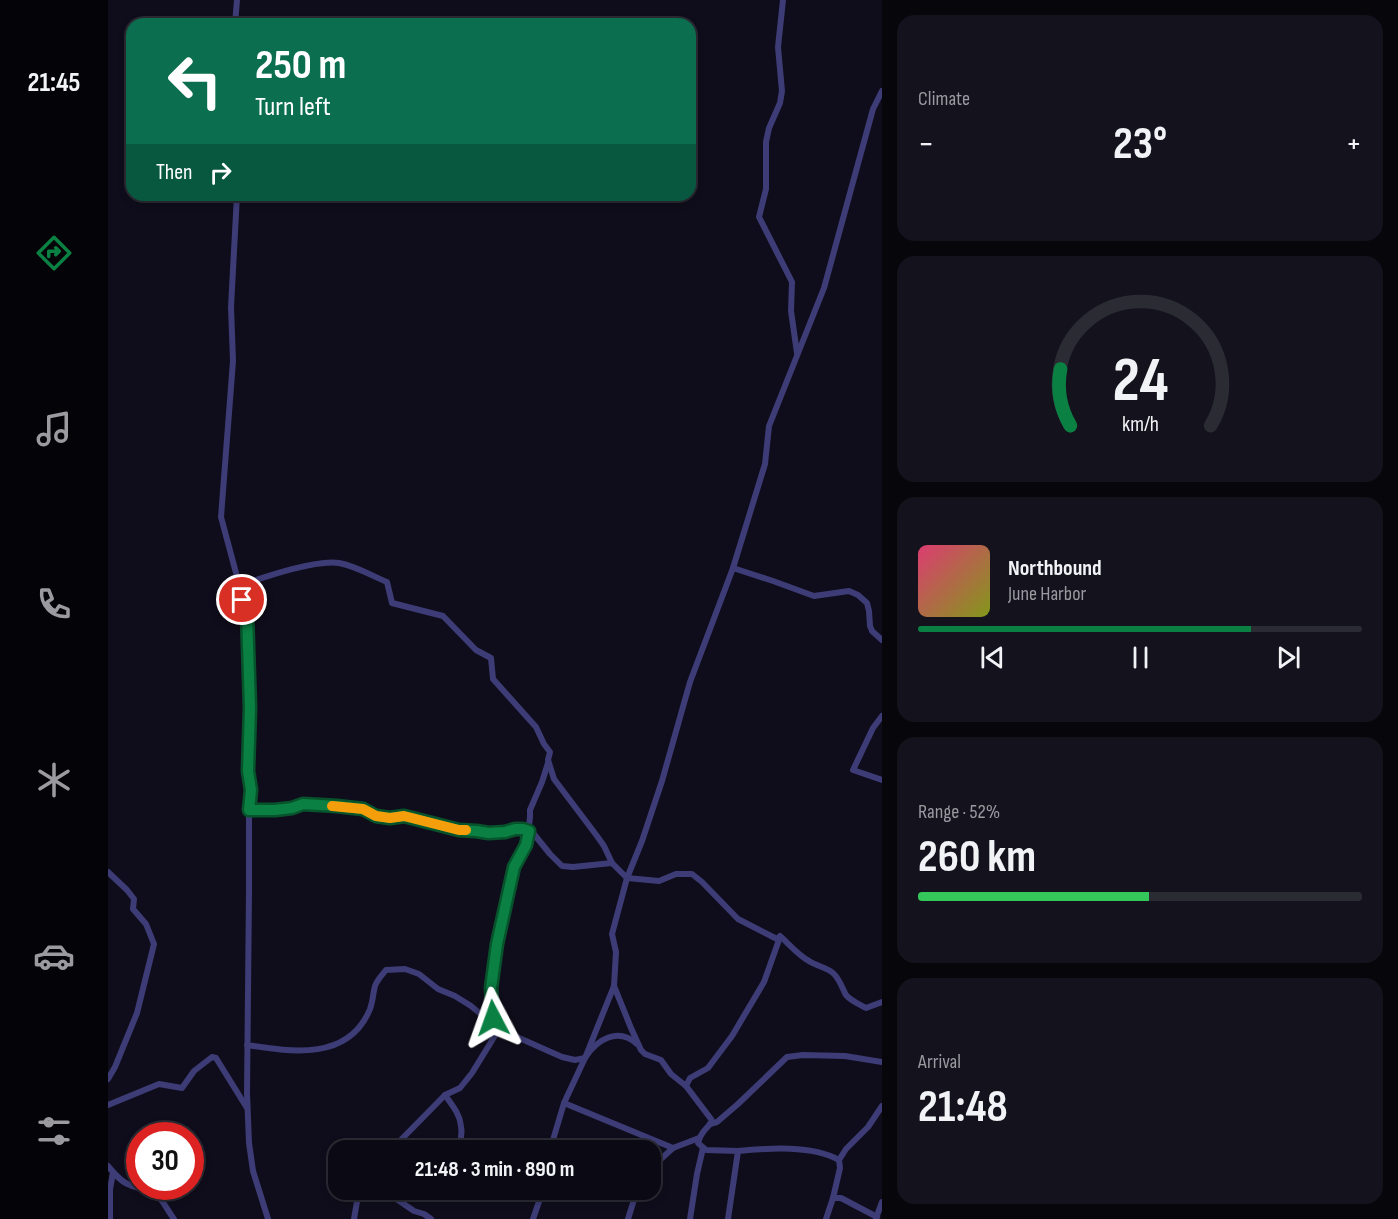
<!DOCTYPE html>
<html lang="en">
<head>
<meta charset="utf-8">
<style>
  body { margin:0; font-family:"Sofia Sans Condensed",sans-serif; background:#14131d; color:#f1f3f6; height:100vh; display:flex; flex-direction:column; font-size:22px; white-space:nowrap }
  * { box-sizing:border-box; margin:0 }
  p { font-size:20px; color:#9a9aa0 }
  .icon { flex:none; width:33px; height:33px; fill:none; stroke:currentColor; stroke-width:2; stroke-linecap:round; stroke-linejoin:round }
  .map { position:relative; flex:1; overflow:hidden }
  .drawer { display:flex; flex-direction:column; gap:15px; padding:15px; background:#06060b; width:516px }
  .drawer>* { flex:none }
  .banner { position:absolute; left:18px; top:18px; width:570px; height:183px; border-radius:18px; box-shadow:0 3px 9px #0003,0 0 0 2px #2b2b34; background:#0b6e4f; color:#fff; overflow:hidden }
  .speed { position:absolute; left:18px; top:1122px; display:flex; gap:12px; font-size:30px; font-weight:700; text-align:center }
  .speed>* { display:grid; place-content:center; width:78px; height:78px; border-radius:50%; background:#0b0a14; box-shadow:0 3px 9px #0003,0 0 0 2px #2b2b34; line-height:1 }
  .speed .limit { border:9px solid #d22; background:#fff; color:#111 }
  .pin { position:absolute; display:grid; place-items:center; width:51px; height:51px; color:#fff; margin:-26px; border:3px solid #fff; border-radius:50%; box-shadow:0 2px 6px #0007 }
  .me { position:absolute; width:66px; margin:-33px; rotate:356deg; stroke-linejoin:round; filter:drop-shadow(0 0 4px #0008) }
  .turn { display:flex; align-items:center; gap:21px; height:126px; padding:0 30px; font-size:27px }
  .turn .icon { width:78px; height:78px; stroke-width:2.5 }
  .turn b { display:block; font-size:42px; line-height:51px }
  .then { display:flex; align-items:center; height:57px; padding:0 30px; background:#0003; gap:12px; font-size:22px }
  .big { font-size:45px; font-weight:700; line-height:1.1 }
  .drawer .widget { flex:1; display:flex; flex-direction:column; justify-content:center; gap:9px; min-width:0; padding:0 21px; border-radius:18px; background:#14131d }
  .drawer .dial { align-items:center; gap:0 }
  .dial svg { height:156px; overflow:visible; fill:none; stroke:#2b2b34; stroke-width:7; stroke-linecap:round; text-anchor:middle }
  .dial text { fill:#f1f3f6; stroke:none }
  .song { display:flex; align-items:center; gap:18px }
  .cover { width:72px; height:72px; border-radius:9px; background:linear-gradient(135deg,hsl(340 70% 55%),hsl(70 70% 35%)) }
  .played { height:6px; border-radius:3px; background:linear-gradient(90deg,#0b8043 75%,#2b2b34 75%) }
  .keys { display:flex; justify-content:space-around; direction:ltr }
  .heat { display:flex; justify-content:space-between; align-items:center; font-size:33px; direction:ltr }
  .charge { height:9px; border-radius:4px; background:linear-gradient(90deg,#34c759 52%,#2b2b34 0) }
  .trip { position:absolute; left:220px; top:1140px; width:333px; height:60px; border-radius:18px; background:#0b0a14; box-shadow:0 3px 9px #0003,0 0 0 2px #2b2b34; font-weight:700; line-height:60px; text-align:center }
  main { display:flex; flex:1; min-height:0 }
  .tab-bar { display:flex; flex-direction:column; width:108px; justify-content:space-around; align-items:center; background:#040408; color:#9a9aa0 }
  .tab-bar .icon { width:42px; height:42px }
  .tab-bar .current { color:#0b8043 }
  .tab-bar b { font-size:27px; color:#f1f3f6 }
  .map>svg:first-child { display:block }
</style>
</head>
<body>
<main>
<nav class="tab-bar">
<b>21:45</b>
<svg class="icon current" aria-label="directions" viewBox="0 0 24 24"><path d="M12 3l9 9-9 9-9-9zM9 14v-3h6M13 9l2 2-2 2"/></svg>
<svg class="icon" aria-label="music" viewBox="0 0 24 24"><path d="M9 18V5l10-2v13"/><circle cx="6" cy="18" r="3"/><circle cx="16" cy="16" r="3"/></svg>
<svg class="icon" aria-label="phone" viewBox="0 0 24 24"><path d="M5 4h4l2 5-3 2q2 4 5 5l2-3 5 2v4C11 20 4 13 5 4z"/></svg>
<svg class="icon" aria-label="climate" viewBox="0 0 24 24"><path d="M12 3v18M4 7l16 10M4 17L20 7"/></svg>
<svg class="icon" aria-label="car" viewBox="0 0 24 24"><path d="M5 17H2v-5l4-1 3-4h7l3 4 3 1v5h-3M9 17h6M6 11h13"/><circle cx="7" cy="17" r="2"/><circle cx="17" cy="17" r="2"/></svg>
<svg class="icon" aria-label="filters" viewBox="0 0 24 24"><path d="M4 7h16M4 17h16"/><circle cx="9" cy="7" r="2"/><circle cx="15" cy="17" r="2"/></svg>
</nav>
<div class="map">
<svg width="774" height="1219" viewBox="0 0 774 1219">
  <rect width="100%" height="100%" fill="#0f0d1b"/>
  <g fill="none" stroke-linecap="round" stroke-linejoin="round">
    <g stroke="#3d3c76" stroke-width="6">
      <polyline points="675,0 670,47 674,91 672,103 661,128 658,142 658,189 651,217 684,282 683,311 689,353"/>
      <polyline points="127,24 129,0"/>
      <polyline points="129,195 123,307 125,361 113,517 139,614 142,708 140,771 143,790 141,810 141,892 139,1093 141,1143 145,1171 160,1219"/>
      <polyline points="625,568 665,581 706,596 741,591 750,595 759,603 761,611 762,626 764,631 774,640"/>
      <path d="M 130,586 C 154,578 208,559 231,563 C 248,566 264,576 279,582 L 284,603 L 335,616 L 368,650 L 383,658 L 385,679 L 428,727 L 436,744 L 442,752 L 440,760 L 446,779 L 489,836 L 496,846 L 504,863 L 519,878 L 551,881 L 568,874 L 584,874 L 594,882 L 630,919 L 669,939 L 672,936 C 681,944 690,955 701,961 C 710,967 719,967 726,974 C 732,980 734,988 738,995 C 743,1001 751,1004 758,1008 L 774,1002"/>
      <polyline points="774,716 765,728 745,770 774,780"/>
      <polyline points="141,810 167,810 184,808 195,804 229,806 255,809 268,816 281,818 295,816 351,830 368,831 381,833 397,832 407,829 415,829 425,833 442,854 454,866 465,867 504,863"/>
      <polyline points="0,872 19,890 26,899 25,909 38,924 46,944 29,1013 7,1067 0,1079"/>
      <path d="M 506,986 L 523,1028 L 533,1050 L 537,1054 L 553,1060 L 563,1074 L 578,1086 L 603,1119 L 604,1121 C 598,1131 594,1129 590,1143 L 598,1150 L 630,1151 L 620,1219"/>
      <polyline points="389,1026 385,1018 383,997 383,981 389,944 406,867 418,845 420,835 422,817 422,810 434,782 440,763"/>
      <path d="M 139,1045 C 184,1052 241,1061 262,1009 C 265,1001 265,993 267,986 C 269,980 274,975 278,970 L 297,969 L 311,974 L 330,989 L 347,996 L 363,1006 L 391,1029 L 454,1057 L 467,1060 L 477,1058 C 489,1039 510,1027 529,1044"/>
      <polyline points="578,1086 582,1078 600,1068 624,1036 656,982 672,937"/>
      <path d="M 337,1095 C 344,1105 352,1114 353,1126 C 355,1135 351,1140 353,1150"/>
      <polyline points="456,1103 565,1148"/>
      <polyline points="0,1105 51,1084 74,1088 86,1071 104,1057 108,1058 139,1108"/>
      <polyline points="602,1124 609,1122 630,1104 679,1057 695,1055 737,1056 774,1062"/>
      <polyline points="283,1150 337,1095 352,1088 364,1073 391,1029"/>
      <polyline points="442,1150 456,1103 477,1058 506,986 508,952 504,934 519,878 534,841 554,781 582,682 625,568 657,464 661,426 716,288 765,109 774,91"/>
      <path d="M 630,1151 C 661,1148 704,1145 731,1160"/>
      <path d="M 0,1166 C 6,1173 13,1182 22,1185 C 30,1189 41,1189 49,1195 C 56,1202 60,1211 66,1219"/>
      <polyline points="543,1168 565,1148 591,1138"/>
      <polyline points="265,1190 268,1193 290,1200 306,1211 316,1214 323,1219"/>
      <polyline points="725,1198 732,1168 731,1160 738,1149 760,1127 774,1106"/>
      <polyline points="768,1218 774,1202"/>
      <polyline points="2,1219 2,1189 5,1173"/>
      <polyline points="246,1219 251,1190"/>
      <polyline points="425,1219 435,1190"/>
      <polyline points="520,1219 529,1190"/>
      <polyline points="582,1219 589,1174 595,1148"/>
      <polyline points="718,1219 725,1198 733,1198 769,1217"/>
    </g>
  </g>
  <g fill="none" stroke-linecap="round" stroke-linejoin="round">
    <defs>
      <polyline id="route" points="134,600 139,614 142,708 140,771 143,790 141,810 167,810 184,808 195,804 229,806 255,809 268,816 282,818 296,816 351,830 368,831 381,833 397,832 407,829 415,829 421,831 418,845 406,867 389,944 383,988 385,1018"/>
    </defs>
    <use href="#route" stroke="#07532c" stroke-width="15"/>
    <use href="#route" stroke="#0b8043" stroke-width="10"/>
    <polyline stroke="#f59e0b" stroke-width="10" points="224,806 255,809 268,816 282,818 296,816 351,830 358,830"/>
  </g>
</svg>
<div class="speed"><div class="limit">30</div></div>
<div class="pin" style="left:134px;top:600px;background:#d93025"><svg class="icon" aria-label="arrive" viewBox="0 0 24 24"><path d="M6 21V4h12l-3 4 3 4H6"/></svg></div>
<svg class="me" style="left:385px;top:1018px" viewBox="-20 -20 40 40"><path d="M0-17L14 15 0 8-14 15z" fill="#0b8043" stroke="#fff" stroke-width="4"/></svg>
<div class="trip">21:48 · 3 min · 890 m</div>
<div class="banner">
<div class="turn"><svg class="icon" aria-label="left" viewBox="0 0 24 24"><path d="M17 20v-9H6M10 6l-5 5 5 5"/></svg><div><b>250 m</b>Turn left</div></div>
<div class="then">Then<svg class="icon" aria-label="right" viewBox="0 0 24 24"><path d="M7 20v-9h11M14 6l5 5-5 5"/></svg></div>
</div>
</div>
<section class="drawer">
<div class="widget"><p>Climate</p>
<div class="heat"><a>−</a><b class="big">23°</b><a>+</a></div>
</div>
<div class="widget dial"><svg viewBox="0 0 100 80">
<path d="M14 69A42 42 0 1 1 86 69"/>
<path d="M14 69A42 42 0 0 1 9 40" stroke="#0b8043"/>
<text x="50" y="56" font-size="32" font-weight="700">24</text>
<text x="50" y="72" font-size="11">km/h</text>
</svg></div>
<div class="widget">
<div class="song"><i class="cover"></i><div><b>Northbound</b><p>June Harbor</p></div></div>
<div class="played"></div>
<div class="keys"><svg class="icon" aria-label="previous" viewBox="0 0 24 24"><path d="M18 5L8 12l10 7zM5 5v14"/></svg><svg class="icon" aria-label="pause" viewBox="0 0 24 24"><path d="M8 5v14M16 5v14"/></svg><svg class="icon" aria-label="next" viewBox="0 0 24 24"><path d="M6 5l10 7-10 7zM19 5v14"/></svg></div>
</div>
<div class="widget"><p>Range · 52%</p><b class="big">260 km</b><div class="charge"></div></div>
<div class="widget"><p>Arrival</p><b class="big">21:48</b></div>
</section>
</main>
</body>
</html>
